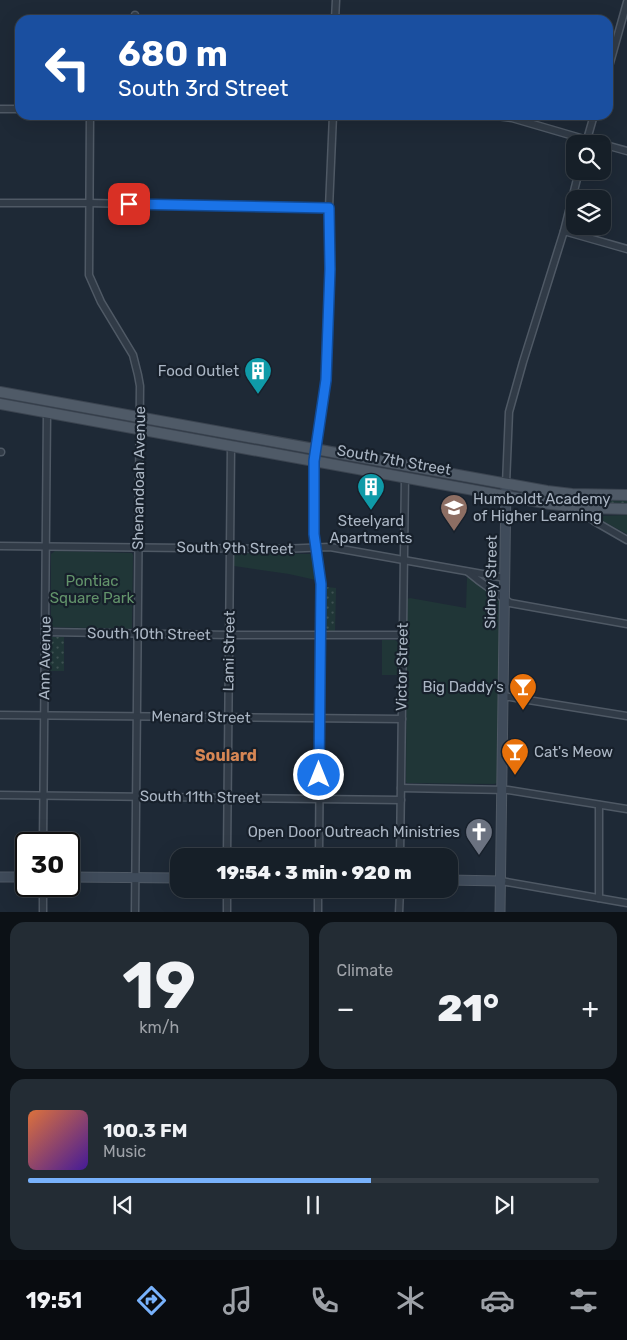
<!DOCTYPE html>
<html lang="en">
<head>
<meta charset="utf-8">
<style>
  body { margin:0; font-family:Rubik,sans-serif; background:#232c34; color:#f1f3f6; height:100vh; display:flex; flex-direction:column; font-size:19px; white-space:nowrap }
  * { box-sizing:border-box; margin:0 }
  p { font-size:16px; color:#9ea2a8 }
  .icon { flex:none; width:28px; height:28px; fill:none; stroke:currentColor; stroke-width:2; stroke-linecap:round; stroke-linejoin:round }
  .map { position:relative; height:912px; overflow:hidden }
  .drawer { display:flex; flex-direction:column; gap:10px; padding:10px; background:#0c1116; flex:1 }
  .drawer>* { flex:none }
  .banner { position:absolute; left:15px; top:15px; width:598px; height:105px; border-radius:15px; box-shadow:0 5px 20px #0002,0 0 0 1px #353d45; background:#1a4fa0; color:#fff; overflow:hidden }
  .fabs { position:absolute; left:566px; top:135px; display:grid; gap:10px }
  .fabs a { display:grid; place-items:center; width:45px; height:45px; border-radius:10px; background:#161f28; box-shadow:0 5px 20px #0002,0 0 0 1px #353d45; font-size:25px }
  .speed { position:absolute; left:15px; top:832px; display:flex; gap:10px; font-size:25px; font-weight:700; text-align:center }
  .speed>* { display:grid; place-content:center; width:65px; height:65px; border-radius:50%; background:#161f28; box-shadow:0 5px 20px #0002,0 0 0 1px #353d45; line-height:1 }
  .speed .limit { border:2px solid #111; border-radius:8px; background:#fff; color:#111 }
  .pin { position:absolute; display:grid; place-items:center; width:42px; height:42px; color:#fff; margin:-21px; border-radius:10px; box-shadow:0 2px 8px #0006 }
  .me { position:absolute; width:55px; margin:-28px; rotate:0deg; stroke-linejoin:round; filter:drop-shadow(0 0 4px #0008) }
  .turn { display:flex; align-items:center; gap:18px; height:105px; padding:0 20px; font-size:22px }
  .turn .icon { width:65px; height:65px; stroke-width:2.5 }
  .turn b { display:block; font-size:35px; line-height:42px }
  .big { font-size:38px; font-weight:800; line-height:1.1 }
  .drawer .tile { flex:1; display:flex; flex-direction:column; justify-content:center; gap:8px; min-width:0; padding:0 18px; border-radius:15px; background:#232c34 }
  .drawer .dial { align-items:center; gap:0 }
  .dial b { font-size:65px; line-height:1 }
  .song { display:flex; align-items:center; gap:15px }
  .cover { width:60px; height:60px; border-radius:8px; background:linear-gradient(135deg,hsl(20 70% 55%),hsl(260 70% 35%)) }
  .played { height:5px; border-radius:2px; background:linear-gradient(90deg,#78b2fc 60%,#353d45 60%) }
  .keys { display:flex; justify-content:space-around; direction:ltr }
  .heat { display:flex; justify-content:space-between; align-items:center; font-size:28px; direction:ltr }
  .drawer .tiles { flex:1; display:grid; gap:10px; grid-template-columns:1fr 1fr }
  .tile:last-child { grid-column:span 2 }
  .trip { position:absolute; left:170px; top:848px; width:288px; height:50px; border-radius:15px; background:#161f28; box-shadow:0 5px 20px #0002,0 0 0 1px #353d45; font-weight:800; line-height:50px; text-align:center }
  .dock { display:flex; height:80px; justify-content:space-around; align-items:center; background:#090c10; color:#9ea2a8 }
  .dock .icon { width:35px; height:35px }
  .dock .active { color:#78b2fc }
  .dock b { font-size:22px; color:#f1f3f6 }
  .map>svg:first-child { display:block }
</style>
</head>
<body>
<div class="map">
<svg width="627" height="913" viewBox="0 0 627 913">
  <defs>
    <pattern id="grass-dots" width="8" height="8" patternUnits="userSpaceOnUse" patternTransform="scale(1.25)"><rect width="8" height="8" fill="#203637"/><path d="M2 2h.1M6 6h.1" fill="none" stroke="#3e5152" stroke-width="1.8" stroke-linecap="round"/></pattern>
  </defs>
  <rect width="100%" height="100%" fill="#1e2936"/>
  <g fill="url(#grass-dots)">
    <polygon points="523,492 569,499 627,498 627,504 580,504 521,494 521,492"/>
    <polygon points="326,587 336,588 335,631 329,631 325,627"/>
    <polygon points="52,637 64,637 64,671 50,671 50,639"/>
  </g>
  <g fill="#203637">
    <polygon points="627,515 627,534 601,520 598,516"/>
    <polygon points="55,551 132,553 133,555 132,628 128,629 51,627 51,554"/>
    <polygon points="236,553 310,554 312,557 316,580 289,574 234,566 234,555"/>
    <polygon points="468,577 500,599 497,783 494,784 407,783 406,782 407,599 410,598 466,608 467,578"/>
    <polygon points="382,640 395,640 398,642 397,675 382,675"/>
  </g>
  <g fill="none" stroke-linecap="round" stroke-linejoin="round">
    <defs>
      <g id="street">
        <polyline points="135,20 135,15"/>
        <polyline points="335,20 336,0"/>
        <polyline points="608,70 627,2"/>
        <polyline points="0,109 20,109"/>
        <polyline points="90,115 89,275 101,302 133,355 138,375 140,386 135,913"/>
        <polyline points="458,115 497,116 512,118 601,144"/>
        <polyline points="586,143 594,115"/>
        <polyline points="602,144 627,151"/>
        <polyline points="0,203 89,203 329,208"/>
        <polyline points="564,231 627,249"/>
        <polyline points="0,452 1,452"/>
        <polyline points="506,484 509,412 523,362 564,231 579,171"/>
        <polyline points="577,508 594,521 627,540"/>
        <polyline points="0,546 280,549 330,547 505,578"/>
        <polyline points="468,572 478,580 510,603 627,624"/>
        <polyline points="45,632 230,635 403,635"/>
        <polyline points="503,696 627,716"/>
        <polyline points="0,715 402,719"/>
        <polyline points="401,788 508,790 627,809"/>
        <polyline points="0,795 401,800"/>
        <polyline points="43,844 47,413"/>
        <polyline points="227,856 231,446"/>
        <polyline points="319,856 321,592 319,564 314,534 314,461 326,380 330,269 329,208 333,115"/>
        <polyline points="400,856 405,478"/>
        <polyline points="501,881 627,903"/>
        <polyline points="599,898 599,805"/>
        <polyline points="43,913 43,886"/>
        <polyline points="227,913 227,889"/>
        <polyline points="318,913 318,889"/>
        <polyline points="399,913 400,889"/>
      </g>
      <g id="secondary">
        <polyline points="0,877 26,877"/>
        <polyline points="69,877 179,878"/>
        <polyline points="449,880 501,881"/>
        <polyline points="500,913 506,484"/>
      </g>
      <g id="primary">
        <polyline points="0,392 547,491 572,494 627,495"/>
        <polyline points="0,404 550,504 587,508 627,509"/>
      </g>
    </defs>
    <use href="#street" stroke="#4f5965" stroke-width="9"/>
    <use href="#secondary" stroke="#4f5965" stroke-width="11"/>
    <use href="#primary" stroke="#3b4450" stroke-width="12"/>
    <use href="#street" stroke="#313b47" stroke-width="6"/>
    <use href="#secondary" stroke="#3f4b5a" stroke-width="9"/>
    <use href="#primary" stroke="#4f5a67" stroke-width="10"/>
  </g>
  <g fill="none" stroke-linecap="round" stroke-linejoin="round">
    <defs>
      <polyline id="route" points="129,204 329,208 330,269 326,380 314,461 314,534 321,584 319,775"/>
    </defs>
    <use href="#route" stroke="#114b97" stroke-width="12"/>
    <use href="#route" stroke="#1a73e8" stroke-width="9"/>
  </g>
  <defs>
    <symbol id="building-pin" viewBox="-11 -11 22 30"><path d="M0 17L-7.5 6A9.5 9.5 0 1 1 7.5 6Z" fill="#0f9aa8" stroke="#17202b"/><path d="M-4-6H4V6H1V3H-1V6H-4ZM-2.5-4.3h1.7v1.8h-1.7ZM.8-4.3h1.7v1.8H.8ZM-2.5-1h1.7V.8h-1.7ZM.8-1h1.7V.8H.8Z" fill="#fff"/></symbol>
    <symbol id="school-pin" viewBox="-11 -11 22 30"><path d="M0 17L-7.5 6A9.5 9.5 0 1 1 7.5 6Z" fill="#8d6e63" stroke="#17202b"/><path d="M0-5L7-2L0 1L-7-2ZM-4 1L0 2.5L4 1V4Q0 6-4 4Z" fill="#fff"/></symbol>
    <symbol id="bar-pin" viewBox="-11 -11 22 30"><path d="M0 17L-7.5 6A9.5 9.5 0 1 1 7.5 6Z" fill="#e8710a" stroke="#17202b"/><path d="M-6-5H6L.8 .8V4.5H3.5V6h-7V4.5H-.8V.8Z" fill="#fff"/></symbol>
    <symbol id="church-pin" viewBox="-11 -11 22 30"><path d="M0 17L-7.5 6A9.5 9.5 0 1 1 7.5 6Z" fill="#6b7280" stroke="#17202b"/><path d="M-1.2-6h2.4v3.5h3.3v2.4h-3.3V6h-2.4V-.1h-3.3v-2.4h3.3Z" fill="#fff"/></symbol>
  </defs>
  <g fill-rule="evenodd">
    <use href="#building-pin" x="242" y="355" width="32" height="43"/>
    <use href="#building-pin" x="355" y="471" width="32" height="43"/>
    <use href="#school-pin" x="438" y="492" width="32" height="43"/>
    <use href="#bar-pin" x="507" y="671" width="32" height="43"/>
    <use href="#bar-pin" x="499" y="736" width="32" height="43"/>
    <use href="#church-pin" x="463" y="816" width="32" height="43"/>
  </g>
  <g text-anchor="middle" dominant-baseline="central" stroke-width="4.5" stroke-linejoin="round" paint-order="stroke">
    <g font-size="15" fill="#abb6c4" stroke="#17202b" text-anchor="end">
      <text x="239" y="371">Food Outlet</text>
      <text x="473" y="499" text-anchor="start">Humboldt Academy<tspan x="473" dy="17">of Higher Learning</tspan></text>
      <text x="371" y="521" text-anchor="middle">Steelyard<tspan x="371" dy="17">Apartments</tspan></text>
      <text x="504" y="687">Big Daddy's</text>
      <text x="534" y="752" text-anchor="start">Cat's Meow</text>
      <text x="460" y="832">Open Door Outreach Ministries</text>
    </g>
    <g font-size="15" fill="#abb6c4" stroke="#17202b">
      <text transform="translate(394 460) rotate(10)">South 7th Street</text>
      <text transform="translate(139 478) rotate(-89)">Shenandoah Avenue</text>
      <text transform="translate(235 548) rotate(1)">South 9th Street</text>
      <text transform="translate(491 582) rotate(-89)">Sidney Street</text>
      <text transform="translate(149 634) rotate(1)">South 10th Street</text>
      <text transform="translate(229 651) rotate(-89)">Lami Street</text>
      <text transform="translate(45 658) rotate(-89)">Ann Avenue</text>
      <text transform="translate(402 667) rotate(-89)">Victor Street</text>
      <text transform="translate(201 717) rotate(1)">Menard Street</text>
      <text transform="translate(200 797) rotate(1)">South 11th Street</text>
    </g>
    <g font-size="15" fill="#63946b" stroke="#17202b">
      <text x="92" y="581">Pontiac<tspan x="92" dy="17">Square Park</tspan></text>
    </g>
    <g font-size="16" font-weight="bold" fill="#d68654" stroke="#17202b">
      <text x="226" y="755">Soulard</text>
    </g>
  </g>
</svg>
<div class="fabs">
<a><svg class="icon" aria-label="search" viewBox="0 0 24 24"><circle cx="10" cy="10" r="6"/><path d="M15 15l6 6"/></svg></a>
<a><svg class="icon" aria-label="layers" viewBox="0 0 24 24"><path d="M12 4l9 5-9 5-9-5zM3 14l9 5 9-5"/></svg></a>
</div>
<div class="speed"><div class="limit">30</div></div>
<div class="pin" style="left:129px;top:204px;background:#d93025"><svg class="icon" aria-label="arrive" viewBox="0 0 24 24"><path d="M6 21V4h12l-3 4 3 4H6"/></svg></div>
<svg class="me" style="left:319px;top:775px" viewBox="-20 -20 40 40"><circle r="17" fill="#1a73e8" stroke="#fff" stroke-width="3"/><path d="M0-11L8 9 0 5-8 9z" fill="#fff"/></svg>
<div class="trip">19:54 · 3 min · 920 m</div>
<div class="banner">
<div class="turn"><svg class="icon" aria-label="left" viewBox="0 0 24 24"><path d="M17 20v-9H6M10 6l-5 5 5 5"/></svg><div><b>680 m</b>South 3rd Street</div></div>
</div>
</div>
<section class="drawer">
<div class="tiles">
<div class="tile dial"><b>19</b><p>km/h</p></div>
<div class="tile"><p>Climate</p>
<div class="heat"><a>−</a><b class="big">21°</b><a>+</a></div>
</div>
<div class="tile">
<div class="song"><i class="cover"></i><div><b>100.3 FM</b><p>Music</p></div></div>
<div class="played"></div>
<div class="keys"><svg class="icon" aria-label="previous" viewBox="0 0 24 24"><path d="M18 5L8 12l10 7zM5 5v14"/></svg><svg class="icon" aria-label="pause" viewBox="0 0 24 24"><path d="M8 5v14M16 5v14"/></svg><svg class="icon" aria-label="next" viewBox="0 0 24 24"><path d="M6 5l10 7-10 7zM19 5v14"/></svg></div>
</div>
</div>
</section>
<nav class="dock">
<b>19:51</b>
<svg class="icon active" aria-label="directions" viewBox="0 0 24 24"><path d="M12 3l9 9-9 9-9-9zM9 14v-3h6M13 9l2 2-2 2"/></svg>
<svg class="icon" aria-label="music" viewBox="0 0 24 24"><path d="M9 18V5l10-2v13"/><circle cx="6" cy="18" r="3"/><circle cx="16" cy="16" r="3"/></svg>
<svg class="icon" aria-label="phone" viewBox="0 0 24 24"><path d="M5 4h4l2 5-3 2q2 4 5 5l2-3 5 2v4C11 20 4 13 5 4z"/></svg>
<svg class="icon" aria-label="climate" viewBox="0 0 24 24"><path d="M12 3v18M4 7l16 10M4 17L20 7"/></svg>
<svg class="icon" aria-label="car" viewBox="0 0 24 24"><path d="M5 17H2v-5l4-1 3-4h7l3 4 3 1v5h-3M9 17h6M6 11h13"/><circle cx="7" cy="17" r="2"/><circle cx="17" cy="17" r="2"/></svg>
<svg class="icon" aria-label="filters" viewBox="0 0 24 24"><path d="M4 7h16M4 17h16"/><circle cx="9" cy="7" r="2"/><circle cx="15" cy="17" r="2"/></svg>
</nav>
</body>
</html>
